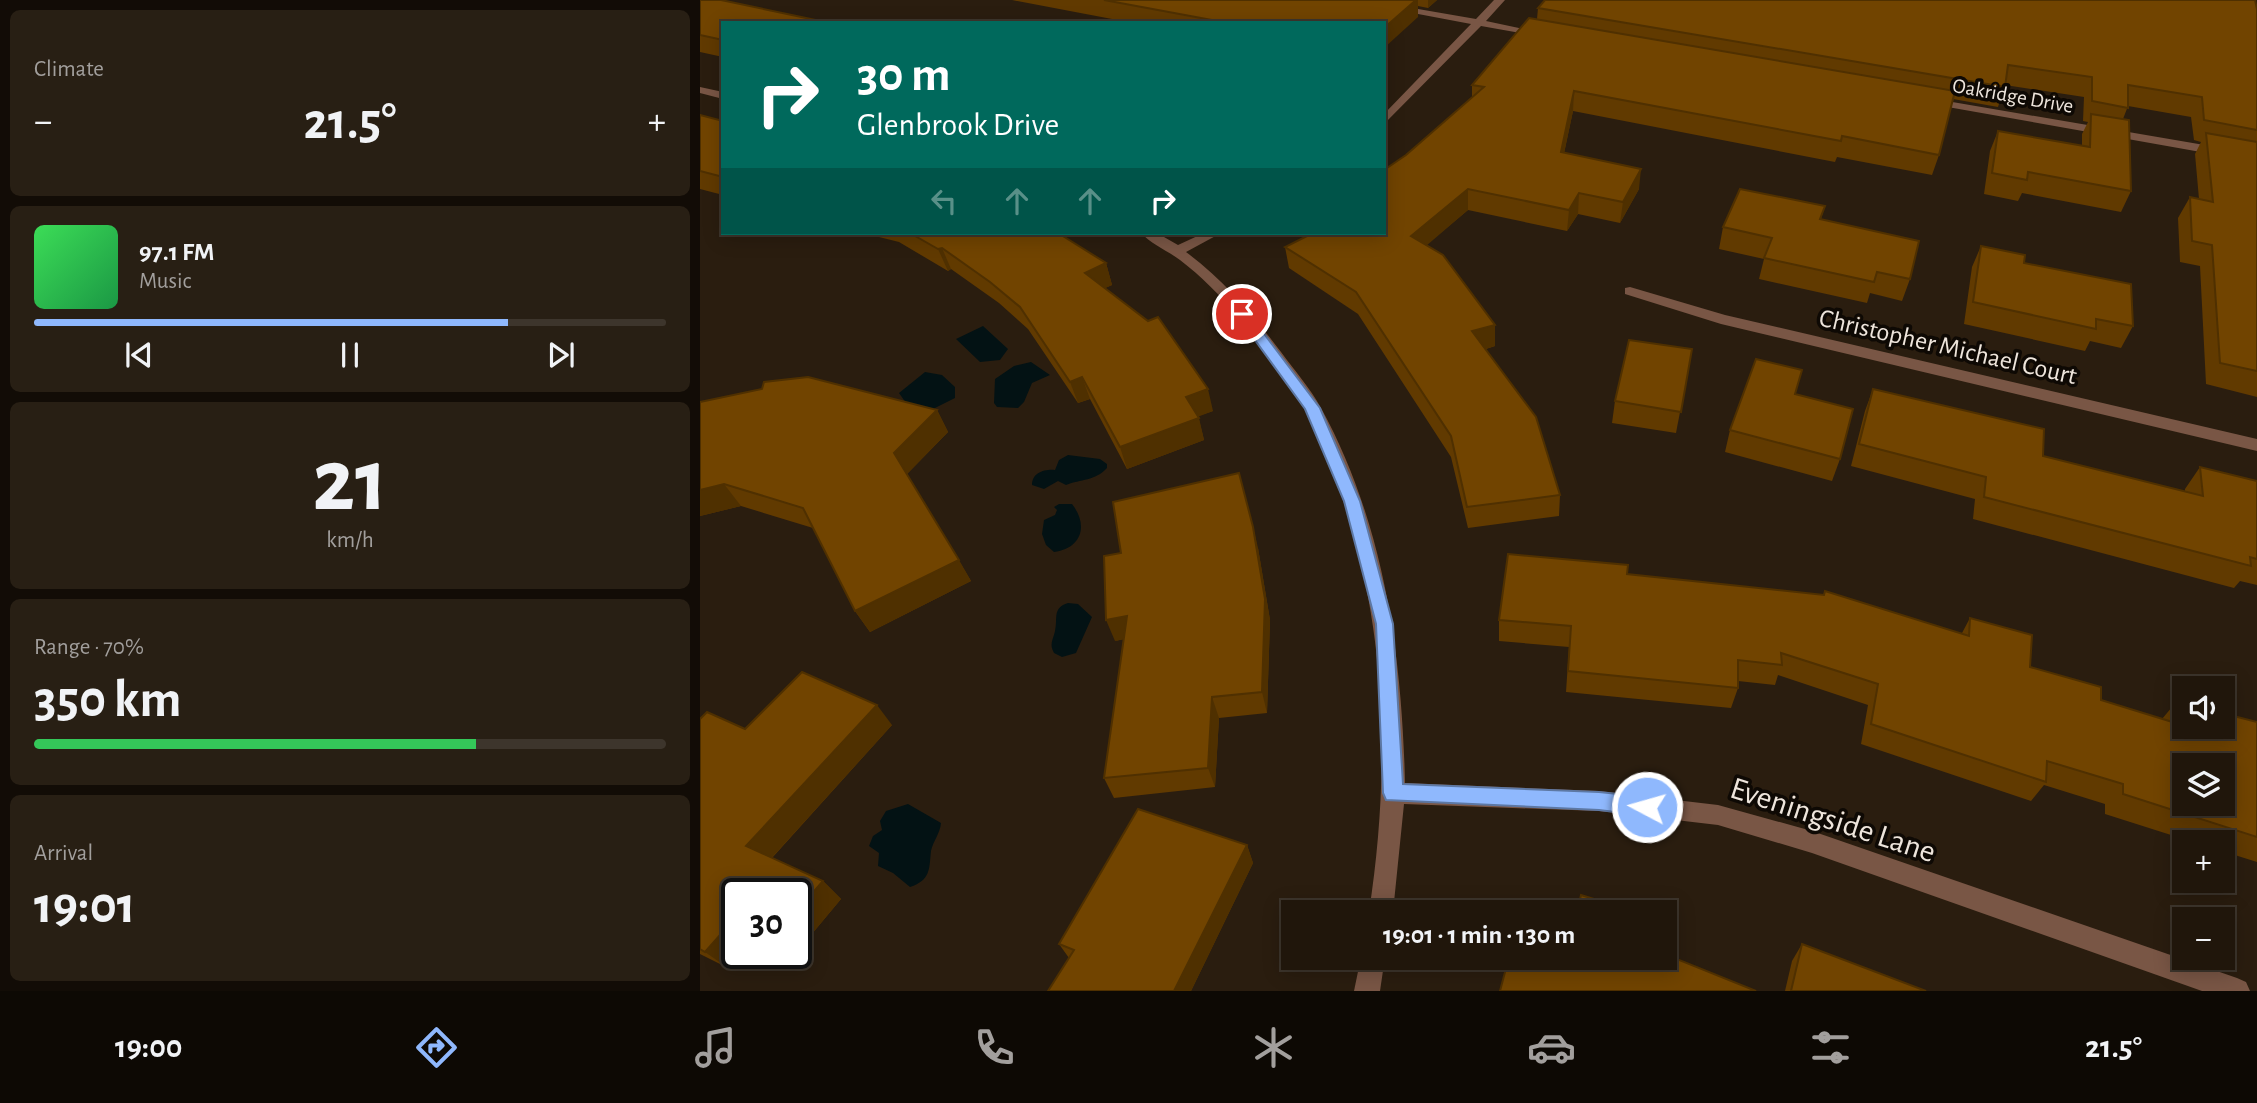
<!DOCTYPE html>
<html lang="en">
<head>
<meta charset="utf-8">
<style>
  body { margin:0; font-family:"Alegreya Sans",sans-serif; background:#281f14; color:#f1f3f6; height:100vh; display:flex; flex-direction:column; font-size:26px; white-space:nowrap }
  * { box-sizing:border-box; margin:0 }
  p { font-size:23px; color:#a29f9d }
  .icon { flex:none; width:38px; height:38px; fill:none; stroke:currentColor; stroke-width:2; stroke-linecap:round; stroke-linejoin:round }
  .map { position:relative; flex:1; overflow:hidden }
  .side { display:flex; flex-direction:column; gap:10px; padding:10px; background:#120c06; width:700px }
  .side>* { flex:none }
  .hud { position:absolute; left:21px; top:21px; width:665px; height:214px; border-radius:0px; box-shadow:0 4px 18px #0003,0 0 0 2px #3d352c; background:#00695c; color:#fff; overflow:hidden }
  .controls { position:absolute; left:1472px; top:676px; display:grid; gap:14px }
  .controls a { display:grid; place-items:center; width:63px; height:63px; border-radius:0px; background:#20160b; box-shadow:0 4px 18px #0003,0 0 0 2px #3d352c; font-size:35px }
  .speed { position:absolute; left:21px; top:878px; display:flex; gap:14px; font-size:35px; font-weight:700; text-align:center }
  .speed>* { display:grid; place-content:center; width:91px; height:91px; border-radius:50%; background:#20160b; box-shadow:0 4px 18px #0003,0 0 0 2px #3d352c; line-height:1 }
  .speed .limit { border:4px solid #111; border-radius:10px; background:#fff; color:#111 }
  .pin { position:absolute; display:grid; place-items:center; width:60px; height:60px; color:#fff; margin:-30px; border:4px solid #fff; border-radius:50%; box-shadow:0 2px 7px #0007 }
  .me { position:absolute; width:77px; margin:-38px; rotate:276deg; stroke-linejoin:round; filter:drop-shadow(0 0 5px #0008) }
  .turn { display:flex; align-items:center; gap:24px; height:147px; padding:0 21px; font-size:32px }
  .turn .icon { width:91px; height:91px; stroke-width:2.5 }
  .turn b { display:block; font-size:49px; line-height:60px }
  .lanes { display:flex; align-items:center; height:66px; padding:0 21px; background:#0003; justify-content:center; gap:35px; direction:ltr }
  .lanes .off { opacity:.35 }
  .big { font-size:52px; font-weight:700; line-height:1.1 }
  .side .card { flex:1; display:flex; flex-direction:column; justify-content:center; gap:10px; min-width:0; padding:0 24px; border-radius:10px; background:#281f14 }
  .side .dial { align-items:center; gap:0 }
  .dial b { font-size:91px; line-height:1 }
  .song { display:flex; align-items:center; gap:21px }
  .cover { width:84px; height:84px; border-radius:10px; background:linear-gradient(135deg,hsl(130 70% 55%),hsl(140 70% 35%)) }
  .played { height:7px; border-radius:4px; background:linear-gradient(90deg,#8fb8fd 75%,#3d352c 75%) }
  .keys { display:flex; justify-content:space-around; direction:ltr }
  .heat { display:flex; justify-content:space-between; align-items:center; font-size:38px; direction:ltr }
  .charge { height:10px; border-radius:5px; background:linear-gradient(90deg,#34c759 70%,#3d352c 0) }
  .trip { position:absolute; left:581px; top:900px; width:396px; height:70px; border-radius:0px; background:#20160b; box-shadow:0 4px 18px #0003,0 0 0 2px #3d352c; font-weight:700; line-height:70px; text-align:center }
  .tabs { display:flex; height:112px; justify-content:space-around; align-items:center; background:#0d0904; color:#a29f9d }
  .tabs .icon { width:49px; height:49px }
  .tabs .on { color:#8fb8fd }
  .tabs b { font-size:32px; color:#f1f3f6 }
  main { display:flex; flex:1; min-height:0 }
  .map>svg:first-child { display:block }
</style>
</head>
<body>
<main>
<section class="side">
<div class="card"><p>Climate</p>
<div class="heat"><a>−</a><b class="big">21.5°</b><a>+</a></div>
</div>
<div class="card">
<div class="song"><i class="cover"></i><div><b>97.1 FM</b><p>Music</p></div></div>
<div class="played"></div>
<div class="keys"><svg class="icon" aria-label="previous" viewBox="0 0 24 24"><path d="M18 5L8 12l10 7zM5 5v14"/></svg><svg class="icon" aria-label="pause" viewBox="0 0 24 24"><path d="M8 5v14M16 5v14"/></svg><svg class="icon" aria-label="next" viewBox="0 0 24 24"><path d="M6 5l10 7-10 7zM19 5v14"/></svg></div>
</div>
<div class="card dial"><b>21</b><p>km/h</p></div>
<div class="card"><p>Range · 70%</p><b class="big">350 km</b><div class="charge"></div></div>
<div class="card"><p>Arrival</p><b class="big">19:01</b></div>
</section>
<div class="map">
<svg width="1557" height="991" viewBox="0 0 1557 991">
  <rect width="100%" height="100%" fill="#2a1d0f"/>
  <g fill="#031214">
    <polygon points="283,326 308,349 300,360 280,362 256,339"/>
    <polygon points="331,362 350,375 332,383 324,402 318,408 297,407 294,403 295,379 314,366"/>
    <polygon points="225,372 242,375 255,387 255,398 233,409 206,403 199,393"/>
    <path d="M 368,455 L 400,459 L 407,464 L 407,468 C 395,481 381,479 366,485 L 358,481 L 344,489 L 332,485 C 332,473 344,469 355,470 L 359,460 Z"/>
    <path d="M 359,504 L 372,504 C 388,524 383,548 354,552 L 346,545 L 342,534 L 344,520 L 355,515 L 357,510 L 354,507 Z"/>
    <path d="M 368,603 L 378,604 L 392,617 L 376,653 L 362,657 L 354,653 C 349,644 353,640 355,631 C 358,618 352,608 368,603 Z"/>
    <path d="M 208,804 L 241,823 C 240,834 233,841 231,851 C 229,869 231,880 210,887 L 193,873 L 178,866 L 179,853 L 169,846 L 173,836 L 182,830 L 180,821 L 186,811 Z"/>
  </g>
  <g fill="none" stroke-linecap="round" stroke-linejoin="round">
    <g fill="#795645" fill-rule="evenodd">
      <polygon points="644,0 666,0 776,19 794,0 805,0 786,21 848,34 843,37 781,26 684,124 684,114 771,24"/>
      <polygon points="0,87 23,92 23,99 0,93"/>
      <polygon points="1229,98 1557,154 1557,162 1225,103 1225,99"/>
      <path d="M 441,233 L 457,233 L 478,245 L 504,233 L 521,233 L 486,252 C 524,280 553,315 581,352 C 594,370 610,388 621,408 C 684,523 702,654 705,783 L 899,791 L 1018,805 L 1112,831 L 1537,978 L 1546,982 L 1550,991 L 1502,991 L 1112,853 L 1018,825 L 899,811 L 704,804 L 693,912 L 669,912 C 695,742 685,566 605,410 C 589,377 561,344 537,316 C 520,295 501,276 480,260 C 468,251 451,244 441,233 Z"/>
      <polygon points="930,287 1025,315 1557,439 1557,451 1021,324 925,294 925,288"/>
      <polygon points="661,957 685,957 680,991 654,991"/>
    </g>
  </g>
  <g fill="#613a00">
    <polygon points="0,0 23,23 23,57 0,52"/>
    <polygon points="312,0 737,0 728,8 718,6 718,17 684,23 433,23"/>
    <polygon points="838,8 1557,9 1557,397 1506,384 1500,266 1480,262 1478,218 1490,197 1499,199 1495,154 1501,142 1494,140 1491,117 1428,106 1423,119 1431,191 1421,212 1322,193 1318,201 1284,194 1290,151 1298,131 1382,146 1382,134 1388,122 1383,121 1384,97 1305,85 1298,107 1253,99 1239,155 1232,175 1137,157 1135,162 873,111 864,153 939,189 920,223 878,214 867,231 768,210 726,245 795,346 786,349 860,495 859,516 768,528 751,457 658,314 589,268 585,247 610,234 610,233 684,233 706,155 772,98 772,85 837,19"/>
    <polygon points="0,115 23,121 23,195 0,189"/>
    <polygon points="1125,206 1121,219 1210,279 1202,301 1170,293 1167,303 1059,279 1064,259 1019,249 1023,227"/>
    <polygon points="163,233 358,233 406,263 412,285 405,288 513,411 498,416 504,440 427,469 390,399 378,403 328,329 299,303 251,269 248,271 199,242"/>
    <polygon points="1281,246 1324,263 1433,326 1421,348 1390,341 1385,351 1264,324 1272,267"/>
    <polygon points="992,349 976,433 912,423 915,401"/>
    <polygon points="1173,389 1343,456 1485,491 1485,489 1500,467 1557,481 1557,585 1540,581 1534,588 1273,519 1275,499 1151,466 1165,411"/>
    <polygon points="1095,394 1140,459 1132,481 1025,452 1030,430"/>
    <polygon points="0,402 237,410 248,432 207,474 271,581 170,632 155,611 113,528 41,506 0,516"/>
    <polygon points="558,548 570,620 567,713 519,718 515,787 414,798 404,778 424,639 415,641"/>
    <polygon points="927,574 1262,633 1270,618 1330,667 1401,700 1462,719 1477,701 1557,722 1557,862 1522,851 1522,842 1493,842 1405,814 1405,804 1344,785 1331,801 1161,744 1168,705 1078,675 1075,685 1038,681 1038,688 1031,708 866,692 869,647 799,641 799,620"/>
    <polygon points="0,719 45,729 192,725 72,858 123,881 141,899 96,953 37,894 28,968 0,954"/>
    <polygon points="547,845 553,863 491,991 348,991 369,958 359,944"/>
    <polygon points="1102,944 1226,991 1085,991 1092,961"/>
  </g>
  <g fill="#4f3000">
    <polygon points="716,0 718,0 718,17 684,48 684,28"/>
    <polygon points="728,0 737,0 728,8"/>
    <polygon points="874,91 873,111 860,173 861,152"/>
    <polygon points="941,169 939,189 920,223 923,202"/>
    <polygon points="768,189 768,210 712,258 711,236"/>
    <polygon points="879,193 878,214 867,231 869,210"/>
    <polygon points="242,248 251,269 248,271 238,249"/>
    <polygon points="406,263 412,285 392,294 385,273"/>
    <polygon points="795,325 795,346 772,353 772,331"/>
    <polygon points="382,377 390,399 378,403 370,382"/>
    <polygon points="508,389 513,411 492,419 486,397"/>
    <polygon points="237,410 248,432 207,474 194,453"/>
    <polygon points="499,418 504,440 427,469 420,447"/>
    <polygon points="24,484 41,506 0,516 0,490"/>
    <polygon points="553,527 558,548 570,620 567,713 562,692"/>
    <polygon points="259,560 271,581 170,632 155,611"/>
    <polygon points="427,616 435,637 415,641 406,620"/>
    <polygon points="512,697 519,718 515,787 508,768"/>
    <polygon points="177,705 192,725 66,864 46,846"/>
    <polygon points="547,845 553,863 491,991 474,991"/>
    <polygon points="123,881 141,899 96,953 96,912"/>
    <polygon points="36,917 37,918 37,954 41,954 28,968 5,952"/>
  </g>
  <g fill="#714400" stroke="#4f3000" stroke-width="2" fill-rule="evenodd">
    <polygon points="0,0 21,0 130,23 23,23 23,40 0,35"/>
    <polygon points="404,0 716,0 684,28 684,23 528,23"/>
    <polygon points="845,0 1555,0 1557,9 1557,130 1504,120 1502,97 1428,85 1428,108 1392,101 1392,77 1308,65 1305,87 838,8"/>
    <polygon points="829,18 1255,91 1239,155 1142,136 1141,141 874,91 861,152 941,169 923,202 879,193 869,210 768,189 711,236 743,255 795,325 772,331 836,417 860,495 767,507 751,436 656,292 585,247 613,233 684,233 684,170 706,155 784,87 772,85"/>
    <polygon points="1391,114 1429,120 1431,191 1328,172 1327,180 1292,173 1298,131 1390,147"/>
    <polygon points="0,115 23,121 23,177 0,171"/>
    <polygon points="1506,133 1557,142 1557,371 1520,363 1512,245 1492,241 1490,197 1513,202"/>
    <polygon points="1040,189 1125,206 1120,219 1219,241 1210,279 1177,272 1174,282 1064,258 1072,238 1023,227"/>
    <polygon points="210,233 358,233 406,263 385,273 448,321 458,317 508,389 486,397 499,418 420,447 382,377 370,382 320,307 290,282 242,248 238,249"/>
    <polygon points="1281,246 1325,255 1324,263 1431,284 1433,326 1396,319 1396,329 1273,302"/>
    <polygon points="929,340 992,349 981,412 915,401"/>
    <polygon points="1056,359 1102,370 1095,394 1153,409 1140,459 1030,430"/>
    <polygon points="108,377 237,410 194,453 259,560 155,611 103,508 24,484 0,490 0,402 62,389 64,382"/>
    <polygon points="1173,389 1344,429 1343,456 1503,496 1500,467 1557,481 1557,559 1550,557 1551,566 1284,497 1286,477 1159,444"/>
    <polygon points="539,473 553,527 565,599 562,692 512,697 508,768 404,778 427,616 406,620 404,556 421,553 413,502"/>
    <path d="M 808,554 L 928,565 L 927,574 L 1124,595 L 1125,591 L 1269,636 L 1270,618 L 1332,635 L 1330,667 L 1401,687 L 1401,700 L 1479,724 L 1477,701 L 1484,703 L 1484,726 L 1522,726 L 1522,713 L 1557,722 L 1557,837 L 1423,794 L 1423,784 L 1347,761 L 1346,782 L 1171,724 L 1178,684 L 1081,653 L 1082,665 L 1038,660 L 1038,688 L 868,671 L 871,626 L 799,620 ZM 1484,765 L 1522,765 L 1522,803 L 1484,803 Z"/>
    <polygon points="102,672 177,705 46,846 123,881 96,912 96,894 37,894 37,917 36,917 5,952 0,949 0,719 7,712 45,729"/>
    <polygon points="438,809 547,845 474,991 348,991 374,950 359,944"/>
    <polygon points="881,895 936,912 877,912"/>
    <polygon points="964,920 975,923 969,956 1056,991 800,991 809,957 964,957"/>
    <polygon points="1102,944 1226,991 1091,991"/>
  </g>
  <polygon fill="#8fb8fd" stroke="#5d78a4" stroke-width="2" points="542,310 547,311 620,408 660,501 693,624 703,784 899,792 947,797 954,800 957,807 954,813 947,816 899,810 686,800 683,793 676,624 644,501 605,409 536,314"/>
  <g text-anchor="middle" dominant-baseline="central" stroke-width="7" stroke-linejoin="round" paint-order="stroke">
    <g font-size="21" fill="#eee5dc" stroke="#0e0904">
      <text transform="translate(1313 96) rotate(10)">Oakridge Drive</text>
    </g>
    <g font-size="26" fill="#eee5dc" stroke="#0e0904">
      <text transform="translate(1248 347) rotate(13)">Christopher Michael Court</text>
    </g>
    <g font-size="32" fill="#eee5dc" stroke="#0e0904">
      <text transform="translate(1133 820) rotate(18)">Eveningside Lane</text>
    </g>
  </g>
</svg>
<div class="controls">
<a><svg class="icon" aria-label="sound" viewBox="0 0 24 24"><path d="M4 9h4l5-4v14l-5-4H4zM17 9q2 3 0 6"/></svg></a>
<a><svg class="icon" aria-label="layers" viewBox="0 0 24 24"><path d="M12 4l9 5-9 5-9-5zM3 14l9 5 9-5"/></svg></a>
<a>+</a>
<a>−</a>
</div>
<div class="speed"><div class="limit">30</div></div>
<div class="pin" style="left:542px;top:314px;background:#d93025"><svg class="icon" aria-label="arrive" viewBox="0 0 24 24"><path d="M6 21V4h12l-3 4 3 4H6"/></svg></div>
<svg class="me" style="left:947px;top:807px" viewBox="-20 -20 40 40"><circle r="17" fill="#8fb8fd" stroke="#fff" stroke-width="3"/><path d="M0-11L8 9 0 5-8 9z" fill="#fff"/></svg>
<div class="trip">19:01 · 1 min · 130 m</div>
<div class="hud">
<div class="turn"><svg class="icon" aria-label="right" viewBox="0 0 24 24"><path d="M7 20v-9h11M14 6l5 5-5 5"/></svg><div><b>30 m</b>Glenbrook Drive</div></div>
<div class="lanes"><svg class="icon off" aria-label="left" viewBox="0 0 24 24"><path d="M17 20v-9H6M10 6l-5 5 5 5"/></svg><svg class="icon off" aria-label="ahead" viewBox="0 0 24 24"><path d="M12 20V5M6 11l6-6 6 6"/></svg><svg class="icon off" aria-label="ahead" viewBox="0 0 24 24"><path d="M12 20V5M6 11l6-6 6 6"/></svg><svg class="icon" aria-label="right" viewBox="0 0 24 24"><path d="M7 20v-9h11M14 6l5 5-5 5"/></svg></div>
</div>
</div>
</main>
<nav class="tabs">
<b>19:00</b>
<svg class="icon on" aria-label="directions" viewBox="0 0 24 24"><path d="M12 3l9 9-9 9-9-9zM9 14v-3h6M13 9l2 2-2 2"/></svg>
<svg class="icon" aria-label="music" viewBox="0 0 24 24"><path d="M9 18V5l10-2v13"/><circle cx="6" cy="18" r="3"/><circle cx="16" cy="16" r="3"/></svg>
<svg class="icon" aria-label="phone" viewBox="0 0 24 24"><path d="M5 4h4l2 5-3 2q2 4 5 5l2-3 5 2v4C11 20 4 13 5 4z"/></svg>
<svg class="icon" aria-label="climate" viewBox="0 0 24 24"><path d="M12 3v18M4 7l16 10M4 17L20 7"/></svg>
<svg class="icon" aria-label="car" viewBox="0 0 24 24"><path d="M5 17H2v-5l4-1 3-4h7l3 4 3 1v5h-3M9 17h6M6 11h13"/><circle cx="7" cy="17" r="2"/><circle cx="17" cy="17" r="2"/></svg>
<svg class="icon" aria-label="filters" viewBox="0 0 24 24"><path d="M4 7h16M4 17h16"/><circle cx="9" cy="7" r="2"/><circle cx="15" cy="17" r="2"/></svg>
<b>21.5°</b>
</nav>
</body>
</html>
